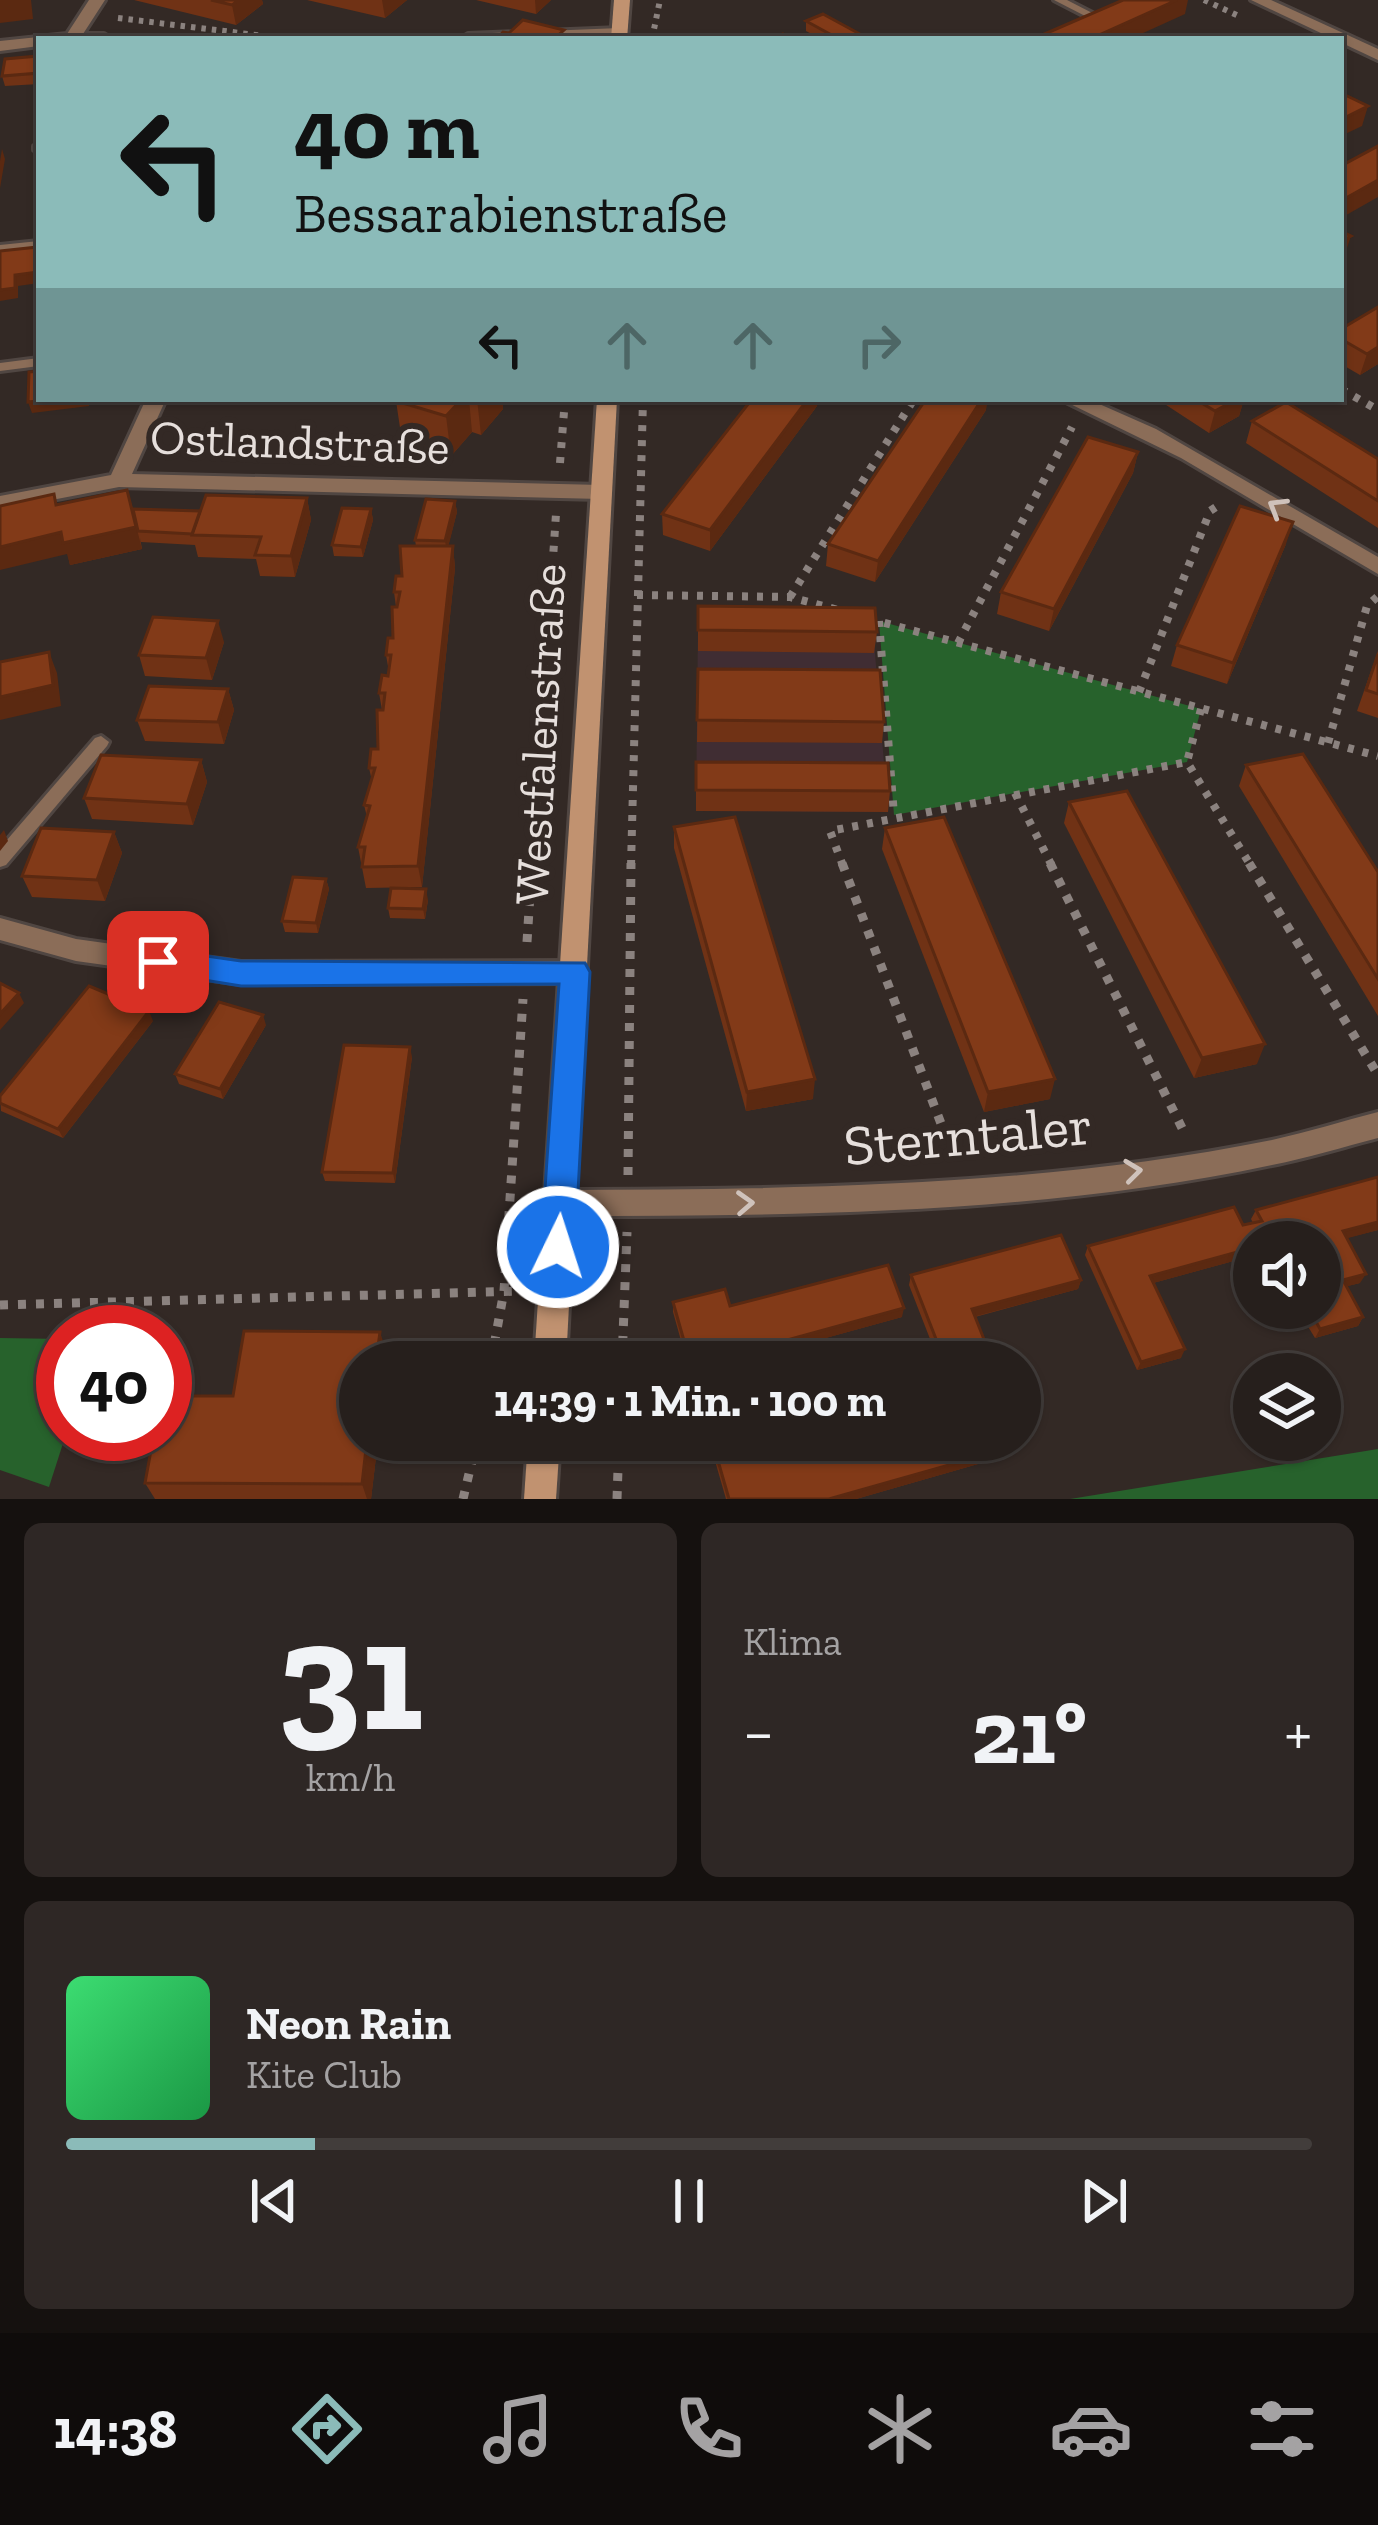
<!DOCTYPE html>
<html lang="de">
<head>
<meta charset="utf-8">
<style>
  body { margin:0; font-family:"Zilla Slab",serif; background:#2e2725; color:#f1f3f6; height:100vh; display:flex; flex-direction:column; font-size:45px; white-space:nowrap }
  * { box-sizing:border-box; margin:0 }
  p { font-size:39px; color:#a4a2a3 }
  .icon { flex:none; width:66px; height:66px; fill:none; stroke:currentColor; stroke-width:2; stroke-linecap:round; stroke-linejoin:round }
  .map { position:relative; height:1499px; overflow:hidden }
  .side { display:flex; flex-direction:column; gap:24px; padding:24px; background:#15110f; flex:1 }
  .side>* { flex:none }
  .banner { position:absolute; left:36px; top:36px; width:1308px; height:366px; border-radius:0px; box-shadow:0 3px 9px #0004,0 0 0 3px #423d3b; background:#8bbbb9; color:#111; overflow:hidden }
  .controls { position:absolute; left:1233px; top:1221px; display:grid; gap:24px }
  .controls a { display:grid; place-items:center; width:108px; height:108px; border-radius:50%; background:#261f1c; box-shadow:0 3px 9px #0004,0 0 0 3px #423d3b; font-size:60px }
  .speed { position:absolute; left:36px; top:1305px; display:flex; gap:24px; font-size:60px; font-weight:700; text-align:center }
  .speed>* { display:grid; place-content:center; width:156px; height:156px; border-radius:50%; background:#261f1c; box-shadow:0 3px 9px #0004,0 0 0 3px #423d3b; line-height:1 }
  .speed .limit { border:18px solid #d22; background:#fff; color:#111 }
  .pin { position:absolute; display:grid; place-items:center; width:102px; height:102px; color:#fff; margin:-51px; border-radius:24px; box-shadow:0 6px 18px #0006 }
  .me { position:absolute; width:132px; margin:-66px; rotate:4deg; stroke-linejoin:round; filter:drop-shadow(0 0 9px #0008) }
  .turn { display:flex; align-items:center; gap:42px; height:252px; padding:0 60px; font-size:54px }
  .turn .icon { width:156px; height:156px; stroke-width:2.5 }
  .turn b { display:block; font-size:84px; line-height:102px }
  .lanes { display:flex; align-items:center; height:114px; padding:0 60px; background:#0003; justify-content:center; gap:60px; direction:ltr }
  .lanes .off { opacity:.35 }
  .big { font-size:90px; font-weight:700; line-height:1.1 }
  .side .widget { flex:1; display:flex; flex-direction:column; justify-content:center; gap:18px; min-width:0; padding:0 42px; border-radius:18px; background:#2e2725 }
  .side .dial { align-items:center; gap:0 }
  .dial b { font-size:156px; line-height:1 }
  .song { display:flex; align-items:center; gap:36px }
  .cover { width:144px; height:144px; border-radius:18px; background:linear-gradient(135deg,hsl(140 70% 55%),hsl(140 70% 35%)) }
  .played { height:12px; border-radius:6px; background:linear-gradient(90deg,#8bbbb9 20%,#423d3b 20%) }
  .keys { display:flex; justify-content:space-around; direction:ltr }
  .heat { display:flex; justify-content:space-between; align-items:center; font-size:66px; direction:ltr }
  .side .tiles { flex:1; display:grid; gap:24px; grid-template-columns:1fr 1fr }
  .widget:last-child { grid-column:span 2 }
  .trip { position:absolute; left:339px; top:1341px; width:702px; height:120px; border-radius:60px; background:#261f1c; box-shadow:0 3px 9px #0004,0 0 0 3px #423d3b; font-weight:700; line-height:120px; text-align:center }
  .menu { display:flex; height:192px; justify-content:space-around; align-items:center; background:#0f0c0b; color:#a4a2a3 }
  .menu .icon { width:84px; height:84px }
  .menu .on { color:#8bbbb9 }
  .menu b { font-size:54px; color:#f1f3f6 }
  .map>svg:first-child { display:block }
</style>
</head>
<body>
<div class="map">
<svg width="1378" height="1499" viewBox="0 0 1378 1499">
  <rect width="100%" height="100%" fill="#332925"/>
  <polygon fill="#402d33" points="698,628 873,629 888,812 696,811"/>
  <g fill="#27622c">
    <polygon points="879,621 1201,709 1187,762 894,815"/>
    <polygon points="0,1338 63,1339 66,1434 49,1487 0,1470"/>
    <polygon points="1378,1449 1378,1499 1070,1499"/>
  </g>
  <g fill="none" stroke-linecap="round" stroke-linejoin="round">
    <defs>
      <g id="lane">
        <polygon points="1054,0 1067,0 1100,17 1091,19"/>
        <polygon points="39,145 39,151 34,150 34,146"/>
        <polygon points="39,241 39,249 0,253 0,245"/>
        <polygon points="39,358 39,366 0,371 0,363"/>
        <polygon points="101,736 109,742 107,746 6,865 0,867 0,848 95,738"/>
      </g>
      <g id="street">
        <polygon points="89,0 105,0 83,34 104,34 112,39 39,39 39,46 0,51 0,41 67,34"/>
        <polygon points="1251,0 1271,0 1378,49 1378,60"/>
        <polygon points="620,28 625,30 625,36 460,39 468,34"/>
        <polygon points="146,399 166,399 132,474 601,485 611,492 601,499 119,487 0,510 0,496 111,475"/>
        <polygon points="1060,399 1088,399 1156,429 1378,557 1378,574 1181,458"/>
        <polygon points="0,918 76,939 241,962 575,961 584,964 588,972 584,980 575,983 241,984 76,961 0,940"/>
        <path d="M 1378,1112 L 1378,1138 C 1343,1147 1308,1158 1272,1165 C 1041,1214 797,1216 562,1216 L 552,1212 L 547,1203 L 552,1194 L 562,1190 C 797,1189 1040,1187 1272,1140 C 1308,1132 1343,1121 1378,1112 Z"/>
      </g>
      <g id="secondary">
        <polygon points="614,0 630,0 627,39 611,39"/>
        <polygon points="597,399 617,399 566,1362 534,1362"/>
        <polygon points="528,1440 560,1440 556,1499 524,1499"/>
      </g>
    </defs>
    <use href="#lane" stroke="#504642" stroke-width="6"/>
    <use href="#street" stroke="#504642" stroke-width="6"/>
    <use href="#secondary" stroke="#504642" stroke-width="6"/>
    <g stroke="#8b827f" stroke-width="6" stroke-dasharray="4.5 6" stroke-linecap="butt">
      <polyline points="1204,0 1241,17"/>
      <polyline points="118,18 289,39"/>
      <polyline points="652,39 660,0"/>
    </g>
    <g stroke="#8b827f" stroke-width="8" stroke-dasharray="6 9" stroke-linecap="butt">
      <polyline points="1341,389 1378,410"/>
      <polyline points="560,463 565,399"/>
      <polyline points="637,595 790,597 838,610"/>
      <polyline points="790,597 914,399"/>
      <polyline points="870,619 1378,756"/>
      <polyline points="879,621 894,815"/>
      <polyline points="958,643 1072,427"/>
      <polyline points="1139,692 1210,511 1222,503"/>
      <polyline points="1201,709 1187,762 1251,866"/>
      <polyline points="1328,743 1367,606 1378,596"/>
      <polyline points="1015,793 1052,866"/>
      <polyline points="532,866 556,514"/>
      <polyline points="631,866 643,399"/>
      <polyline points="843,866 830,831 1187,762"/>
    </g>
    <g stroke="#8b827f" stroke-width="9" stroke-dasharray="8 10" stroke-linecap="butt">
      <polyline points="842,863 956,1163"/>
      <polyline points="1050,863 1186,1136"/>
      <polyline points="1249,863 1378,1075"/>
      <polyline points="527,942 532,863"/>
      <polyline points="628,1175 631,863"/>
      <polyline points="0,1305 523,1291"/>
      <polyline points="491,1362 504,1291 523,999"/>
      <polyline points="622,1362 627,1232"/>
      <polyline points="463,1499 477,1440"/>
      <polyline points="617,1499 619,1440"/>
    </g>
    <use href="#lane" fill="#8b6d58" fill-rule="evenodd"/>
    <use href="#street" fill="#8b6d58" fill-rule="evenodd"/>
    <use href="#secondary" fill="#c19270" fill-rule="evenodd"/>
  </g>
  <g fill="#703215">
    <polygon points="134,0 262,0 263,4 236,25"/>
    <polygon points="307,0 407,0 385,18"/>
    <polygon points="476,0 551,0 536,14"/>
    <polygon points="806,21 869,39 821,39 806,31"/>
    <polygon points="39,56 39,84 5,86 2,76"/>
    <polygon points="1341,329 1378,364 1360,375 1341,364"/>
    <polygon points="398,399 502,399 503,409 481,435 472,432 451,456 402,441 396,401"/>
    <polygon points="752,399 818,399 817,406 710,551 663,535 662,514"/>
    <polygon points="926,399 987,399 986,410 875,582 826,566 828,544"/>
    <polygon points="1157,399 1244,399 1239,416 1209,433"/>
    <polygon points="1252,421 1378,459 1378,528 1246,443"/>
    <polygon points="1138,452 1133,473 1049,631 997,614 1001,592"/>
    <polygon points="127,490 133,509 200,511 307,498 311,520 295,577 260,576 256,559 198,557 195,545 141,542 140,538 142,549 70,565 57,504"/>
    <polygon points="455,501 457,512 448,546 453,546 455,568 422,887 366,888 358,847 367,817 364,805 372,781 369,768 378,749 382,710 379,693 389,672 386,655 393,638 396,607 394,592 416,546 415,540"/>
    <polygon points="371,509 373,520 363,557 334,556 332,545"/>
    <polygon points="1286,544 1227,684 1171,666 1177,645"/>
    <polygon points="698,606 877,632 874,653 698,651"/>
    <polygon points="224,642 212,680 145,676 139,655"/>
    <polygon points="1378,651 1378,718 1357,711"/>
    <polygon points="698,669 884,722 882,743 697,742"/>
    <polygon points="228,689 234,710 224,744 145,741 137,720"/>
    <polygon points="201,760 207,782 193,825 92,819 84,798"/>
    <polygon points="696,762 890,791 888,812 696,811"/>
    <polygon points="1246,765 1378,872 1378,1016 1239,786"/>
    <polygon points="1069,802 1257,1064 1194,1078 1064,823"/>
    <polygon points="674,827 813,1099 746,1111 674,848"/>
    <polygon points="885,828 1050,1099 984,1112 882,849"/>
    <polygon points="114,832 122,853 105,901 32,897 22,876"/>
    <polygon points="326,879 329,889 318,933 285,932 282,921"/>
    <polygon points="428,900 425,919 390,918 388,908"/>
    <polygon points="153,1021 63,1138 1,1111 0,1096"/>
    <polygon points="266,1025 223,1099 179,1084 175,1074"/>
    <polygon points="412,1057 395,1183 325,1181 322,1172"/>
    <polygon points="1256,1210 1378,1230 1346,1238 1360,1283 1347,1286 1363,1317 1358,1326 1315,1338 1307,1325 1286,1331 1274,1308 1320,1308 1254,1242 1254,1270 1248,1257 1153,1283 1181,1358 1137,1370 1085,1255 1088,1246 1243,1225 1253,1223 1251,1219"/>
    <polygon points="911,1275 1081,1280 1078,1289 975,1317 993,1362 939,1362 909,1285"/>
    <polygon points="673,1302 730,1306 902,1317 789,1348 794,1362 687,1362 673,1312"/>
    <polygon points="388,1357 371,1499 155,1499 145,1483 233,1396"/>
    <polygon points="709,1440 975,1440 981,1456 978,1464 856,1499 726,1499"/>
  </g>
  <g fill="#5b2911">
    <polygon points="0,0 31,0 33,19 0,23"/>
    <polygon points="239,0 262,0 263,4 236,25 232,5"/>
    <polygon points="382,0 407,0 385,18"/>
    <polygon points="535,0 551,0 536,14"/>
    <polygon points="1177,0 1188,0 1185,14 1130,39 1090,39"/>
    <polygon points="1368,106 1362,126 1341,136 1346,117"/>
    <polygon points="2,149 5,159 0,188 0,161"/>
    <polygon points="1378,180 1378,197 1341,218 1346,198"/>
    <polygon points="1351,236 1344,257 1341,259 1341,241"/>
    <polygon points="38,247 39,283 18,286 18,298 0,301 0,290 15,275"/>
    <polygon points="1378,347 1378,364 1360,375 1367,354"/>
    <polygon points="55,399 89,399 89,406 32,413 28,402"/>
    <polygon points="462,399 469,399 472,432 451,456 446,416"/>
    <polygon points="477,399 502,399 503,409 481,435"/>
    <polygon points="808,399 818,399 817,406 710,551 710,530"/>
    <polygon points="982,399 987,399 986,410 875,582 878,561"/>
    <polygon points="1237,399 1244,399 1239,416 1209,433 1215,411"/>
    <polygon points="1138,452 1133,473 1049,631 1054,609"/>
    <polygon points="127,490 142,549 70,565 67,554 0,570 0,547"/>
    <polygon points="307,498 311,520 295,577 291,556"/>
    <polygon points="455,501 457,512 447,552 445,541"/>
    <polygon points="371,509 373,520 363,557 361,547"/>
    <polygon points="1293,522 1286,544 1227,684 1233,663"/>
    <polygon points="453,546 455,568 422,887 418,866"/>
    <polygon points="218,621 224,642 212,680 206,658"/>
    <polygon points="49,652 57,673 61,706 0,720 0,697"/>
    <polygon points="228,689 234,710 224,744 218,722"/>
    <polygon points="201,760 207,782 193,825 187,804"/>
    <polygon points="4,830 8,841 0,851 0,835"/>
    <polygon points="114,832 122,853 105,901 97,880"/>
    <polygon points="326,879 329,889 318,933 316,923"/>
    <polygon points="426,889 428,900 425,919 423,909"/>
    <polygon points="19,993 24,1003 0,1030 0,1014"/>
    <polygon points="149,1011 153,1021 63,1138 58,1129"/>
    <polygon points="263,1015 266,1025 223,1099 220,1089"/>
    <polygon points="1265,1044 1257,1064 1194,1078 1202,1058"/>
    <polygon points="410,1047 412,1057 395,1183 393,1173"/>
    <polygon points="815,1079 813,1099 746,1111 747,1092"/>
    <polygon points="1055,1079 1050,1099 984,1112 988,1092"/>
    <polygon points="1378,1222 1378,1230 1337,1241 1343,1231"/>
    <polygon points="1252,1248 1248,1257 1146,1285 1150,1276"/>
    <polygon points="1366,1274 1360,1283 1337,1289 1343,1280"/>
    <polygon points="1081,1280 1078,1289 969,1318 972,1309"/>
    <polygon points="904,1308 902,1317 786,1349 787,1340"/>
    <polygon points="1313,1316 1307,1325 1286,1331 1291,1322"/>
    <polygon points="1363,1317 1358,1326 1315,1338 1320,1329"/>
    <polygon points="380,1332 388,1357 387,1362 376,1362"/>
    <polygon points="1185,1349 1181,1358 1137,1370 1141,1362"/>
    <polygon points="367,1440 378,1440 371,1499 367,1499 362,1484"/>
    <polygon points="981,1456 978,1464 856,1499 829,1499"/>
  </g>
  <g fill="#823a18" stroke="#5b2911" stroke-width="3">
    <polygon points="211,0 239,0 232,5"/>
    <polygon points="1123,0 1177,0 1090,39 1033,39"/>
    <polygon points="823,14 869,39 839,39 806,21"/>
    <polygon points="523,20 564,30 554,39 497,39 503,32 509,33"/>
    <polygon points="783,34 792,39 770,39"/>
    <polygon points="39,56 39,73 2,76 5,59"/>
    <polygon points="1341,93 1368,106 1346,117 1341,114"/>
    <polygon points="1378,146 1378,180 1346,198 1341,195 1341,166"/>
    <polygon points="1341,231 1351,236 1341,241"/>
    <polygon points="38,247 38,272 15,275 15,288 0,290 0,251"/>
    <polygon points="1378,307 1378,347 1367,354 1341,339 1341,329"/>
    <polygon points="39,371 39,399 55,399 28,402 29,372"/>
    <polygon points="398,399 462,399 446,416 396,401"/>
    <polygon points="752,399 808,399 710,530 662,514"/>
    <polygon points="926,399 982,399 878,561 828,544"/>
    <polygon points="1195,399 1237,399 1215,411"/>
    <polygon points="1286,402 1378,459 1378,501 1252,421"/>
    <polygon points="1088,437 1138,452 1054,609 1001,592"/>
    <polygon points="127,490 136,527 63,543 61,532 0,547 0,506 54,494 56,505"/>
    <polygon points="206,495 307,498 291,556 255,555 261,537 192,535"/>
    <polygon points="426,499 455,501 445,541 415,540"/>
    <polygon points="1240,506 1293,522 1233,663 1177,645"/>
    <polygon points="342,508 371,509 361,547 332,545"/>
    <polygon points="133,509 200,511 192,534 138,531"/>
    <polygon points="400,546 453,546 418,866 362,867 365,847 358,847 370,806 364,805 375,768 369,768 371,749 378,749 377,710 383,710 385,693 379,693 382,675 388,676 391,655 386,655 388,638 393,638 392,607 397,607 400,592 394,592 396,576 402,576"/>
    <polygon points="698,606 875,608 877,632 698,630"/>
    <polygon points="153,617 218,621 206,658 139,655"/>
    <polygon points="49,652 53,685 0,697 0,662"/>
    <polygon points="1378,654 1378,694 1366,690"/>
    <polygon points="698,669 880,670 884,722 697,720"/>
    <polygon points="149,686 228,689 218,722 137,720"/>
    <polygon points="1303,754 1378,872 1378,979 1246,765"/>
    <polygon points="101,755 201,760 187,804 84,798"/>
    <polygon points="696,762 888,763 890,791 696,790"/>
    <polygon points="1127,791 1265,1044 1202,1058 1069,802"/>
    <polygon points="735,817 815,1079 747,1092 674,827"/>
    <polygon points="944,817 1055,1079 988,1092 885,828"/>
    <polygon points="41,828 114,832 97,880 22,876"/>
    <polygon points="293,877 326,879 316,923 282,921"/>
    <polygon points="391,888 426,889 423,909 388,908"/>
    <polygon points="0,983 19,993 0,1014"/>
    <polygon points="89,986 149,1011 58,1129 0,1103 0,1096"/>
    <polygon points="219,1002 263,1015 220,1089 175,1074"/>
    <polygon points="344,1045 410,1047 393,1173 322,1172"/>
    <polygon points="1378,1177 1378,1222 1343,1231 1366,1274 1343,1280 1363,1317 1320,1329 1313,1316 1291,1322 1283,1308 1320,1308 1320,1242 1254,1242 1254,1251 1252,1248 1150,1276 1185,1349 1141,1362 1088,1246 1234,1207 1243,1225 1262,1221 1256,1210"/>
    <polygon points="1061,1235 1081,1280 972,1309 993,1362 945,1362 911,1275"/>
    <polygon points="888,1265 904,1308 787,1340 794,1362 690,1362 673,1302 725,1289 730,1306"/>
    <polygon points="244,1331 380,1332 376,1362 360,1362 360,1440 367,1440 362,1484 145,1483 154,1434 165,1434 165,1396 233,1396"/>
    <polygon points="712,1440 975,1440 981,1456 829,1499 729,1499"/>
  </g>
  <defs><path id="oneway-chevron" d="M-2-3.5L2.5 0L-2 3.5" fill="none" stroke-width="1.6" stroke-linecap="round" stroke-linejoin="round" transform="scale(3)"/></defs>
  <g stroke="#cfc2bb">
    <use href="#oneway-chevron" transform="translate(1277 507) rotate(-149)"/>
    <use href="#oneway-chevron" transform="translate(1133 1171) rotate(-7)"/>
    <use href="#oneway-chevron" transform="translate(745 1203) rotate(-3)"/>
  </g>
  <polygon fill="#1a73e8" stroke="#114b97" stroke-width="3" points="158,949 241,961 585,963 590,972 575,1247 570,1259 558,1263 546,1259 541,1247 559,984 241,986 148,971 143,962 148,953"/>
  <g text-anchor="middle" dominant-baseline="central" stroke-width="12" stroke-linejoin="round" paint-order="stroke">
    <g font-size="48" fill="#e6dfdc" stroke="#332925">
      <text transform="translate(300 442) rotate(2)">Ostlandstraße</text>
      <text transform="translate(540 734) rotate(-87)">Westfalenstraße</text>
    </g>
    <g font-size="57" fill="#e6dfdc" stroke="#332925">
      <text transform="translate(968 1135) rotate(-5)">Sterntaler</text>
    </g>
  </g>
</svg>
<div class="controls">
<a><svg class="icon" aria-label="sound" viewBox="0 0 24 24"><path d="M4 9h4l5-4v14l-5-4H4zM17 9q2 3 0 6"/></svg></a>
<a><svg class="icon" aria-label="layers" viewBox="0 0 24 24"><path d="M12 4l9 5-9 5-9-5zM3 14l9 5 9-5"/></svg></a>
</div>
<div class="speed"><div class="limit">40</div></div>
<div class="pin" style="left:158px;top:962px;background:#d93025"><svg class="icon" aria-label="arrive" viewBox="0 0 24 24"><path d="M6 21V4h12l-3 4 3 4H6"/></svg></div>
<svg class="me" style="left:558px;top:1247px" viewBox="-20 -20 40 40"><circle r="17" fill="#1a73e8" stroke="#fff" stroke-width="3"/><path d="M0-11L8 9 0 5-8 9z" fill="#fff"/></svg>
<div class="trip">14:39 · 1 Min. · 100 m</div>
<div class="banner">
<div class="turn"><svg class="icon" aria-label="left" viewBox="0 0 24 24"><path d="M17 20v-9H6M10 6l-5 5 5 5"/></svg><div><b>40 m</b>Bessarabienstraße</div></div>
<div class="lanes"><svg class="icon" aria-label="left" viewBox="0 0 24 24"><path d="M17 20v-9H6M10 6l-5 5 5 5"/></svg><svg class="icon off" aria-label="ahead" viewBox="0 0 24 24"><path d="M12 20V5M6 11l6-6 6 6"/></svg><svg class="icon off" aria-label="ahead" viewBox="0 0 24 24"><path d="M12 20V5M6 11l6-6 6 6"/></svg><svg class="icon off" aria-label="right" viewBox="0 0 24 24"><path d="M7 20v-9h11M14 6l5 5-5 5"/></svg></div>
</div>
</div>
<section class="side">
<div class="tiles">
<div class="widget dial"><b>31</b><p>km/h</p></div>
<div class="widget"><p>Klima</p>
<div class="heat"><a>−</a><b class="big">21°</b><a>+</a></div>
</div>
<div class="widget">
<div class="song"><i class="cover"></i><div><b>Neon Rain</b><p>Kite Club</p></div></div>
<div class="played"></div>
<div class="keys"><svg class="icon" aria-label="previous" viewBox="0 0 24 24"><path d="M18 5L8 12l10 7zM5 5v14"/></svg><svg class="icon" aria-label="pause" viewBox="0 0 24 24"><path d="M8 5v14M16 5v14"/></svg><svg class="icon" aria-label="next" viewBox="0 0 24 24"><path d="M6 5l10 7-10 7zM19 5v14"/></svg></div>
</div>
</div>
</section>
<nav class="menu">
<b>14:38</b>
<svg class="icon on" aria-label="directions" viewBox="0 0 24 24"><path d="M12 3l9 9-9 9-9-9zM9 14v-3h6M13 9l2 2-2 2"/></svg>
<svg class="icon" aria-label="music" viewBox="0 0 24 24"><path d="M9 18V5l10-2v13"/><circle cx="6" cy="18" r="3"/><circle cx="16" cy="16" r="3"/></svg>
<svg class="icon" aria-label="phone" viewBox="0 0 24 24"><path d="M5 4h4l2 5-3 2q2 4 5 5l2-3 5 2v4C11 20 4 13 5 4z"/></svg>
<svg class="icon" aria-label="climate" viewBox="0 0 24 24"><path d="M12 3v18M4 7l16 10M4 17L20 7"/></svg>
<svg class="icon" aria-label="car" viewBox="0 0 24 24"><path d="M5 17H2v-5l4-1 3-4h7l3 4 3 1v5h-3M9 17h6M6 11h13"/><circle cx="7" cy="17" r="2"/><circle cx="17" cy="17" r="2"/></svg>
<svg class="icon" aria-label="filters" viewBox="0 0 24 24"><path d="M4 7h16M4 17h16"/><circle cx="9" cy="7" r="2"/><circle cx="15" cy="17" r="2"/></svg>
</nav>
</body>
</html>
